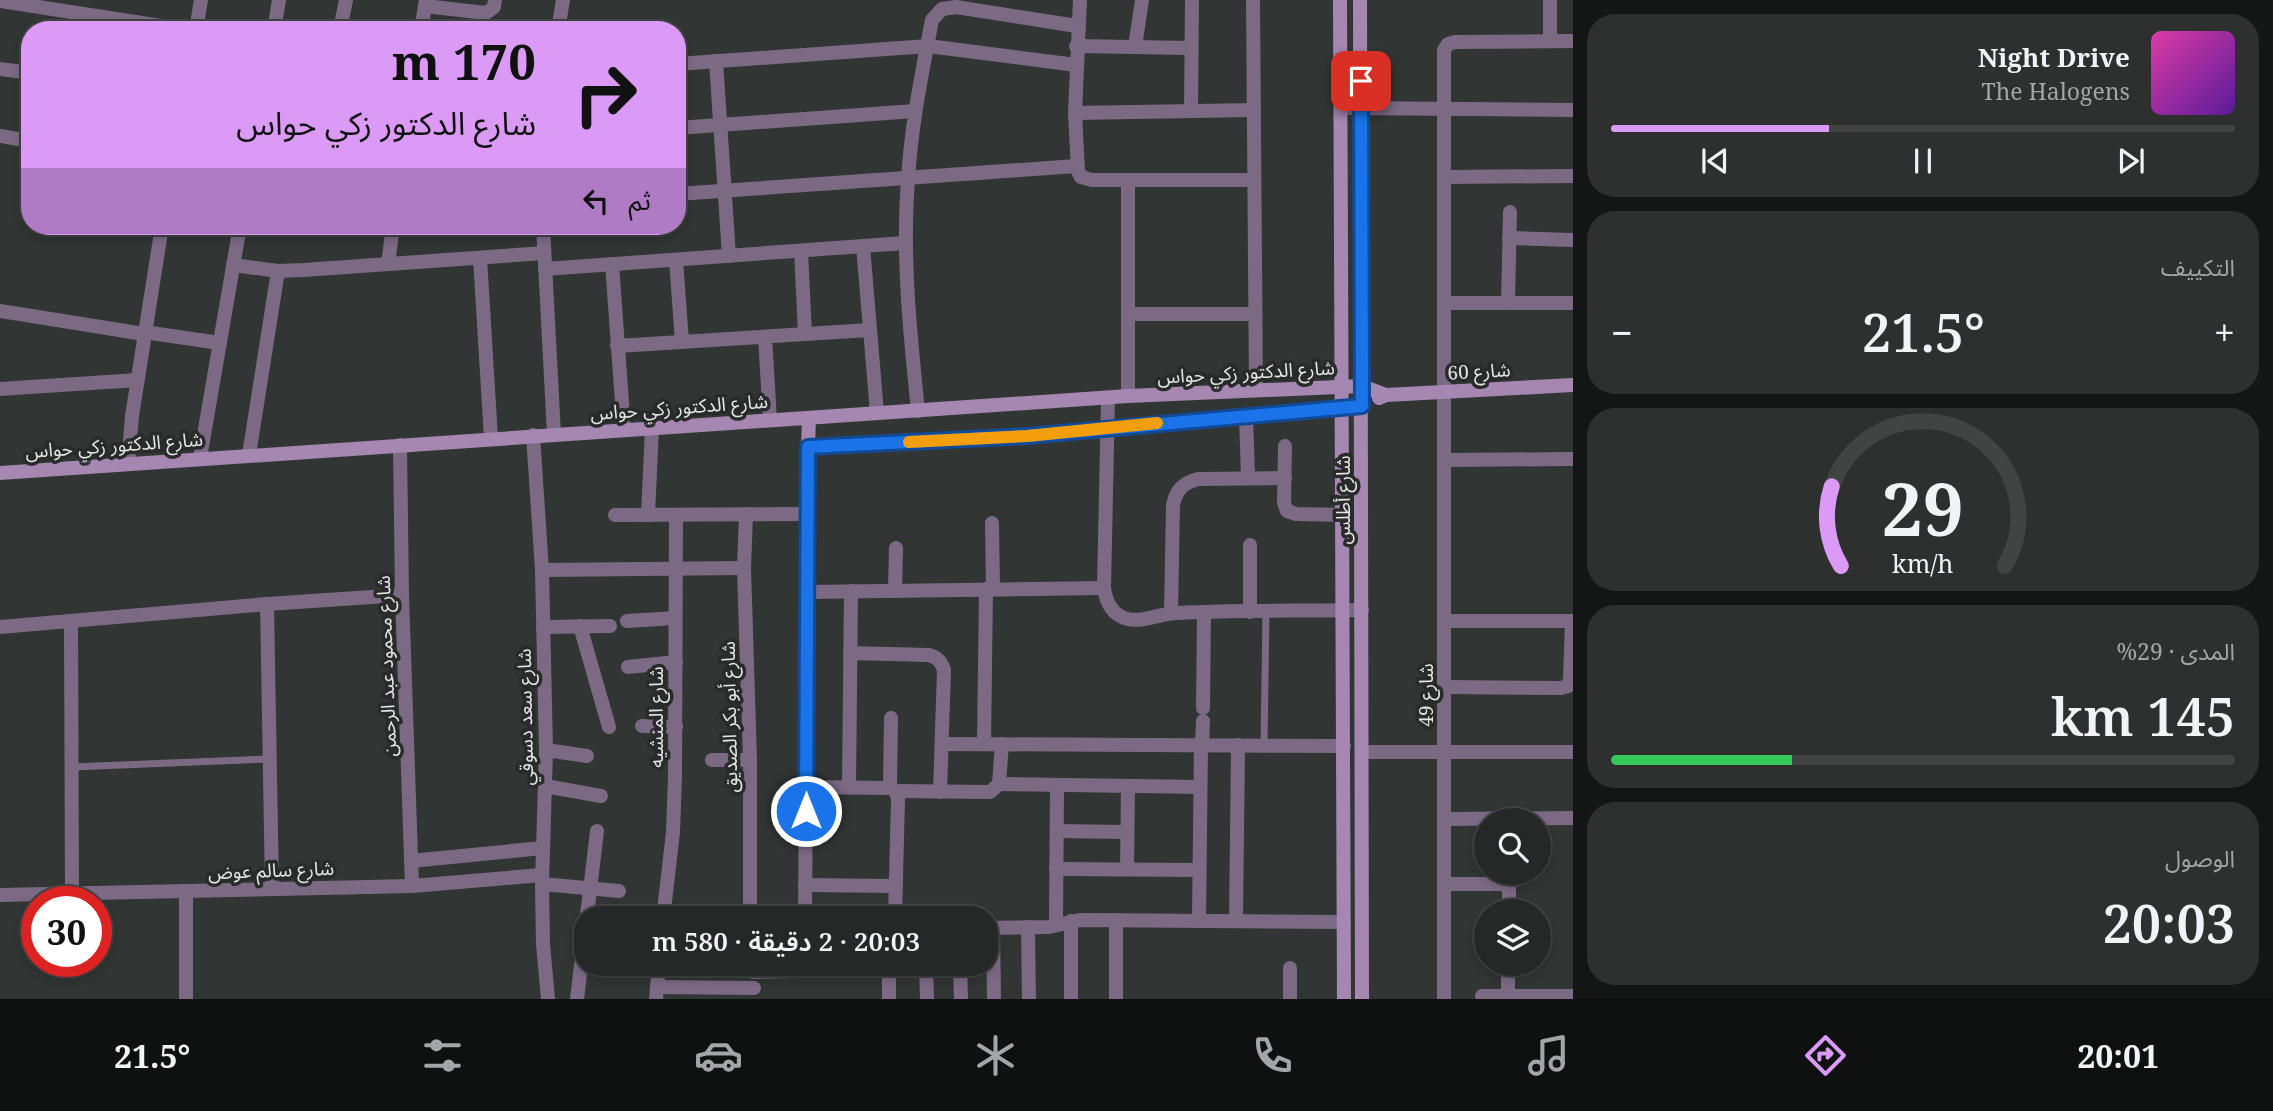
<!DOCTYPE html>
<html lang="ar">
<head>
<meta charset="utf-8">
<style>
  body { margin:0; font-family:"Noto Serif","Noto Sans Arabic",serif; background:#2d302f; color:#f1f3f6; direction:rtl; height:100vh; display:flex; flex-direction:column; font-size:26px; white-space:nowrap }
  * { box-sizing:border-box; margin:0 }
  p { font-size:23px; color:#a3a6a7 }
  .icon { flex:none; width:38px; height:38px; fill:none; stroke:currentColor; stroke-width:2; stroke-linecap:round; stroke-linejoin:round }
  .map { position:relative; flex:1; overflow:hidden; direction:ltr }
  .drawer { display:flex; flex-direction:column; gap:14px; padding:14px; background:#141615; width:700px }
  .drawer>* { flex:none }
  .banner { position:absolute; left:21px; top:21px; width:665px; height:214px; border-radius:28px; box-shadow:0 4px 10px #0003,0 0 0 2px #424444; direction:rtl; background:#da9af6; color:#111; overflow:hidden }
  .controls { position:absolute; left:1474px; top:808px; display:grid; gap:14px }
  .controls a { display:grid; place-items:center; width:77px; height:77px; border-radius:50%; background:#252827; box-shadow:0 4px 10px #0003,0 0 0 2px #424444; font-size:35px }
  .speed { position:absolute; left:21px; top:886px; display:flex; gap:14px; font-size:35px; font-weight:700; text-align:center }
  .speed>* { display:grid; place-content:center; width:91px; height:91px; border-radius:50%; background:#252827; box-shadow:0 4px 10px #0003,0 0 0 2px #424444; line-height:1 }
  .speed .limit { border:10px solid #d22; background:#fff; color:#111 }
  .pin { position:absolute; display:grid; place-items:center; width:60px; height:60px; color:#fff; margin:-30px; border-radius:14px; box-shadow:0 4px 10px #0006 }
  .me { position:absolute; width:77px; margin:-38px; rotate:0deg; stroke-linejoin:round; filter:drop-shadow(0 0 5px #0008) }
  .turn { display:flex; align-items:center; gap:24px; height:147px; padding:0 35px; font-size:32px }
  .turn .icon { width:91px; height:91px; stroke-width:2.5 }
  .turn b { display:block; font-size:49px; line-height:60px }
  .then { display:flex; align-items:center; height:66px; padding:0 35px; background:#0003; gap:14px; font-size:26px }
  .big { font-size:52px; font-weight:600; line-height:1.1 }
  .drawer .card { flex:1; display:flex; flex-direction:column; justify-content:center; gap:10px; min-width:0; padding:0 24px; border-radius:28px; background:#2d302f }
  .drawer .dial { align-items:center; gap:0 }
  .dial svg { height:182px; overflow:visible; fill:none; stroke:#424444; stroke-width:7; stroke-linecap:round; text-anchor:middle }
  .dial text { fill:#f1f3f6; stroke:none }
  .song { display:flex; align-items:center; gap:21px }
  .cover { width:84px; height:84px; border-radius:10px; background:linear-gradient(135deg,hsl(320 70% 55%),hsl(270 70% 35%)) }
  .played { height:7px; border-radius:4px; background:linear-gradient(90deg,#da9af6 35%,#424444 35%) }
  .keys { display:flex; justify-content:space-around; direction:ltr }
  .heat { display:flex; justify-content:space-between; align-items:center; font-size:38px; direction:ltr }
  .charge { height:10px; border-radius:5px; background:linear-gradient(90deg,#34c759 29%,#424444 0) }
  .trip { position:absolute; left:574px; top:906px; width:424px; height:70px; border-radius:28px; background:#252827; box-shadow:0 4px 10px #0003,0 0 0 2px #424444; font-weight:600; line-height:70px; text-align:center; direction:rtl }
  .dock { display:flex; height:112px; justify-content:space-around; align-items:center; background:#0f1010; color:#a3a6a7 }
  .dock .icon { width:49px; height:49px }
  .dock .selected { color:#da9af6 }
  .dock b { font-size:32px; color:#f1f3f6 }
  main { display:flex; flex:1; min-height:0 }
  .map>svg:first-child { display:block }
</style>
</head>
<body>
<main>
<section class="drawer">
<div class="card">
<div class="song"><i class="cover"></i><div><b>Night Drive</b><p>The Halogens</p></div></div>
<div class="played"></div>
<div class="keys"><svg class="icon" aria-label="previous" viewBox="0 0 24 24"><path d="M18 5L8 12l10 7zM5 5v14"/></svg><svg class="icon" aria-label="pause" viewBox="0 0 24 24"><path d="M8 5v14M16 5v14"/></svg><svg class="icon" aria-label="next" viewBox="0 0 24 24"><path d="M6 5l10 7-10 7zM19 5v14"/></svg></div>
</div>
<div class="card"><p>التكييف</p>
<div class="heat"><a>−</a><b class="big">21.5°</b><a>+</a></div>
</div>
<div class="card dial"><svg viewBox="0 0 100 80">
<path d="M14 69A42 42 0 1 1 86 69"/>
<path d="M14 69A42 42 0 0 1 10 34" stroke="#da9af6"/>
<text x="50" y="56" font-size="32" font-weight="700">29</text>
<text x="50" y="72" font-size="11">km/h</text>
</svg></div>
<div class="card"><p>المدى · 29%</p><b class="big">145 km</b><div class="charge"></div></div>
<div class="card"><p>الوصول</p><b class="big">20:03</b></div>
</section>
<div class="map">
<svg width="1573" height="999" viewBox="0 0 1573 999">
  <rect width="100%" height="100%" fill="#313534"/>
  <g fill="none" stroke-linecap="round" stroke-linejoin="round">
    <g stroke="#7c6a85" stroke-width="7">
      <polyline points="1264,745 1266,611"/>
      <polyline points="72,767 269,759"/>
    </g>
    <g stroke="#7c6a85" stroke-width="14">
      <polyline points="1080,0 1075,113 1078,171 1081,177 1092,180 1254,180"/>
      <polyline points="1253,0 1256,390"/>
      <polyline points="1550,0 1550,41"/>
      <polyline points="0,1 187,30"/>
      <polyline points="425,6 486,13 494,7 495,0"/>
      <polyline points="196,30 201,0"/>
      <polyline points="274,30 279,0"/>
      <polyline points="340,30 346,0"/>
      <polyline points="421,30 426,0"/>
      <polyline points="558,30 563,0"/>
      <polyline points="1076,46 1191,48"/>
      <polyline points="1135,47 1142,0"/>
      <polyline points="716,61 729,256"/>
      <polyline points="677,64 928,46 1076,65"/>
      <polyline points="0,69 30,73"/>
      <polyline points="1342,108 1573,110"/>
      <polyline points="1191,111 1192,0"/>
      <polyline points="1075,113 1254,110"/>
      <polyline points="677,128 915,111"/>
      <polyline points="0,136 30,141"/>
      <polyline points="1445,177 1573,176"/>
      <polyline points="1128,180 1128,396"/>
      <polyline points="677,194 1077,166"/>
      <polyline points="543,226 554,434"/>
      <polyline points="1509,238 1573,240"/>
      <polyline points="863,246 877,413"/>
      <polyline points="801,251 805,334"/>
      <polyline points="480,258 491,438"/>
      <polyline points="676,260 682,342"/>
      <polyline points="388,264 393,226"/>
      <polyline points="612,264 624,430"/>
      <polyline points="233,265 278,271 304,270 544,253"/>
      <polyline points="545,269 905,243"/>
      <polyline points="1445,303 1573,303"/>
      <polyline points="1508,303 1510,212"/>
      <polyline points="0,311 144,334"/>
      <polyline points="1129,314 1255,314"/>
      <polyline points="144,332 220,343"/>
      <polyline points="765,337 770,420"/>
      <polyline points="617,346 870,330"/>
      <polyline points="0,389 137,380"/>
      <path d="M 1108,398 L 1104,588 C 1106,601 1111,613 1124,618 C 1141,624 1160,613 1177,613 C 1239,610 1301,611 1362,610"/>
      <path d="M 918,411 C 910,333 902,257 908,180 C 911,126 922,73 932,20 L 942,9 L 956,7 L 1077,26"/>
      <polyline points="1246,415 1248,478"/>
      <polyline points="533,435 542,570 546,750 542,884 543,944 548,999"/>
      <polyline points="400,445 402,595 412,886"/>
      <polyline points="1285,446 1284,503 1287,511 1296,514 1343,515"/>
      <polyline points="249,455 278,271"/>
      <polyline points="200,458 240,226"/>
      <polyline points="1445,460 1573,459"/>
      <polyline points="128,464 132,416 162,226"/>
      <polyline points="746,514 744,568 750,760 750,919"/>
      <polyline points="615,515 808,514"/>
      <polyline points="648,515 652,428"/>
      <polyline points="992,523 993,589"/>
      <polyline points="542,570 744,568"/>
      <polyline points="895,590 896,548"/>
      <polyline points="807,592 1104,588"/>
      <polyline points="267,604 272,888"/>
      <polyline points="1250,612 1250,545"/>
      <path d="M 1171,613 L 1173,505 C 1176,490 1183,483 1198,479 L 1285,478"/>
      <polyline points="71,621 72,894"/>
      <polyline points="627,621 675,618"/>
      <polyline points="1445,621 1573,621"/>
      <polyline points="580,626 609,727"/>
      <polyline points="0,627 267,604 402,595"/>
      <polyline points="543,627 610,626"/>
      <path d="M 850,653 L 929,655 C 938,658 941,661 944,670 L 940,792"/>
      <polyline points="628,667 676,662"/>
      <polyline points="1445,687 1561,688 1568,686 1570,679 1572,621"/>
      <polyline points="1203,708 1204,612"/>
      <polyline points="642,726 676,727"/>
      <polyline points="942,744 1344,746"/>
      <polyline points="984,744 986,589"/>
      <polyline points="1202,745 1203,721"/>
      <polyline points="546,750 587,756"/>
      <polyline points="1363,752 1573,752"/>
      <polyline points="712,760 750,760"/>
      <polyline points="999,784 1200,787"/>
      <polyline points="545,786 601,796"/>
      <polyline points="806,787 890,788 896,791 898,799 895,919"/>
      <polyline points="849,787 851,591"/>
      <polyline points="890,788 891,718"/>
      <polyline points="896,791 990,792 999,784 1002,744"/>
      <polyline points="1445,819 1573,818"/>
      <polyline points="1057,831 1127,832"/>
      <polyline points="411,861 542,848"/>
      <polyline points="1056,869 1199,870"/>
      <polyline points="1127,869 1128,786"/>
      <polyline points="542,884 619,891"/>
      <polyline points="1445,884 1509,884"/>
      <polyline points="805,885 896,886"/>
      <polyline points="0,895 412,886 542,875"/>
      <polyline points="1509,912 1509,873"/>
      <polyline points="663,919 673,832 675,777 676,515"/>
      <polyline points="805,919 808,447"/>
      <polyline points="1071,921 1071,999"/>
      <polyline points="1199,921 1201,745"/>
      <polyline points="1236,921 1238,745"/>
      <polyline points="1056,925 1057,785"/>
      <polyline points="1028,927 1029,999"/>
      <polyline points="985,928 1049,927 1080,920 1344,922"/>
      <polyline points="993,928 994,999"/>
      <polyline points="889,964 889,999"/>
      <polyline points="926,964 927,999"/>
      <polyline points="960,964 961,999"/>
      <polyline points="1290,968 1290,999"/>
      <polyline points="753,972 889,969"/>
      <polyline points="657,987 754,988"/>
      <polyline points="1482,996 1573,996"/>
      <polyline points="1508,996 1508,964"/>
      <polyline points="186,999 186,892"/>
      <polyline points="577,999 597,831"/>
      <polyline points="656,999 659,964"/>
      <polyline points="1116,999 1116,920"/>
      <polyline points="1444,999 1444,50 1448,44 1455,42 1573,41"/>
    </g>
    <g stroke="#a587b2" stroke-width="14">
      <polyline points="1340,0 1344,999"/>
      <polyline points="1360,0 1362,999"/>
      <polyline points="1379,398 1386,395 1573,385"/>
      <polyline points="809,418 808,447 1027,436 1246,415 1350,407"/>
      <polyline points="0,473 1128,396 1362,386 1386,395"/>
    </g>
  </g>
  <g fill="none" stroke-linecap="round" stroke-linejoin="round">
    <defs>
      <polyline id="route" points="806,811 808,447 1027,436 1362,406 1361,81"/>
    </defs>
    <use href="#route" stroke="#114b97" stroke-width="18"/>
    <use href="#route" stroke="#1a73e8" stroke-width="12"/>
    <polyline stroke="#f59e0b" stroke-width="12" points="909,442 1027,436 1157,423"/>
  </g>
  <g text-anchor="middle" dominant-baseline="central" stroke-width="7" stroke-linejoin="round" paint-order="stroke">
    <g font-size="19" fill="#e4e6e5" stroke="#282b2a">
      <text transform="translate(1479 371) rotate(-3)">شارع 60</text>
      <text transform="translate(1246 372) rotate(-3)">شارع الدكتور زكي حواس</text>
      <text transform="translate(679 407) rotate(-4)">شارع الدكتور زكي حواس</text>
      <text transform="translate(114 445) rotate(-4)">شارع الدكتور زكي حواس</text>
      <text transform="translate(1343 500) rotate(-90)">شارع أطلس</text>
      <text transform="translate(386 666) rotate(-92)">شارع محمود عبد الرحمن</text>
      <text transform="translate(1426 695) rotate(-90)">شارع 49</text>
      <text transform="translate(525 717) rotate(-91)">شارع سعد دسوقي</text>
      <text transform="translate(656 717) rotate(-90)">شارع المنشيه</text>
      <text transform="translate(729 717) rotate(-91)">شارع أبو بكر الصديق</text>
      <text transform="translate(271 870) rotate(-2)">شارع سالم عوض</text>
    </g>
  </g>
</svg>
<div class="controls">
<a><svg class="icon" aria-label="search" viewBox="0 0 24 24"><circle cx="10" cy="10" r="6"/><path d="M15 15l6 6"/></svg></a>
<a><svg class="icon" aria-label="layers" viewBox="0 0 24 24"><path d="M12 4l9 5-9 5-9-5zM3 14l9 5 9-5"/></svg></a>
</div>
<div class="speed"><div class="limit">30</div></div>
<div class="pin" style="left:1361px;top:81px;background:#d93025"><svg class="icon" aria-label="arrive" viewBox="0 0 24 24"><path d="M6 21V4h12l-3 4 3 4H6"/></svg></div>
<svg class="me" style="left:806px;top:811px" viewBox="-20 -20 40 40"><circle r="17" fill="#1a73e8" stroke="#fff" stroke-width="3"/><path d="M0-11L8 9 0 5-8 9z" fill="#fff"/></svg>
<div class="trip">20:03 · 2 دقيقة · 580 m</div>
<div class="banner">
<div class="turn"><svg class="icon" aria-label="right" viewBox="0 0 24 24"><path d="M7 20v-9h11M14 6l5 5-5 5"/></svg><div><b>170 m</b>شارع الدكتور زكي حواس</div></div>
<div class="then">ثم<svg class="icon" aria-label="left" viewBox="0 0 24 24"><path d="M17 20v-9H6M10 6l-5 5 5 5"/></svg></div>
</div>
</div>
</main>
<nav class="dock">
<b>20:01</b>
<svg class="icon selected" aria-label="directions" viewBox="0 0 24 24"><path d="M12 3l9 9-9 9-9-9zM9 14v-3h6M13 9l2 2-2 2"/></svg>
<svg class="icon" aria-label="music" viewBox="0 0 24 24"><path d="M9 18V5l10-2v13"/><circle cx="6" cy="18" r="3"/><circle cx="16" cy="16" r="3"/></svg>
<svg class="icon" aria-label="phone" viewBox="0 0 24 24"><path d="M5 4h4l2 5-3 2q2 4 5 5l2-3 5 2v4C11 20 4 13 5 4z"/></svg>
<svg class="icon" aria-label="climate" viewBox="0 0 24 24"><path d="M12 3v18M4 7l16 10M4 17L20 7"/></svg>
<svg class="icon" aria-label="car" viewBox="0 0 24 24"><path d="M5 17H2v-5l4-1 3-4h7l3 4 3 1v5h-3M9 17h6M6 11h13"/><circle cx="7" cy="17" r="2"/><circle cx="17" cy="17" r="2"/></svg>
<svg class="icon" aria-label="filters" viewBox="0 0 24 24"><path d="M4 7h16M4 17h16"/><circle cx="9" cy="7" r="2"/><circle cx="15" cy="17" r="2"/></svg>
<b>21.5°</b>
</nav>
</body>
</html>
